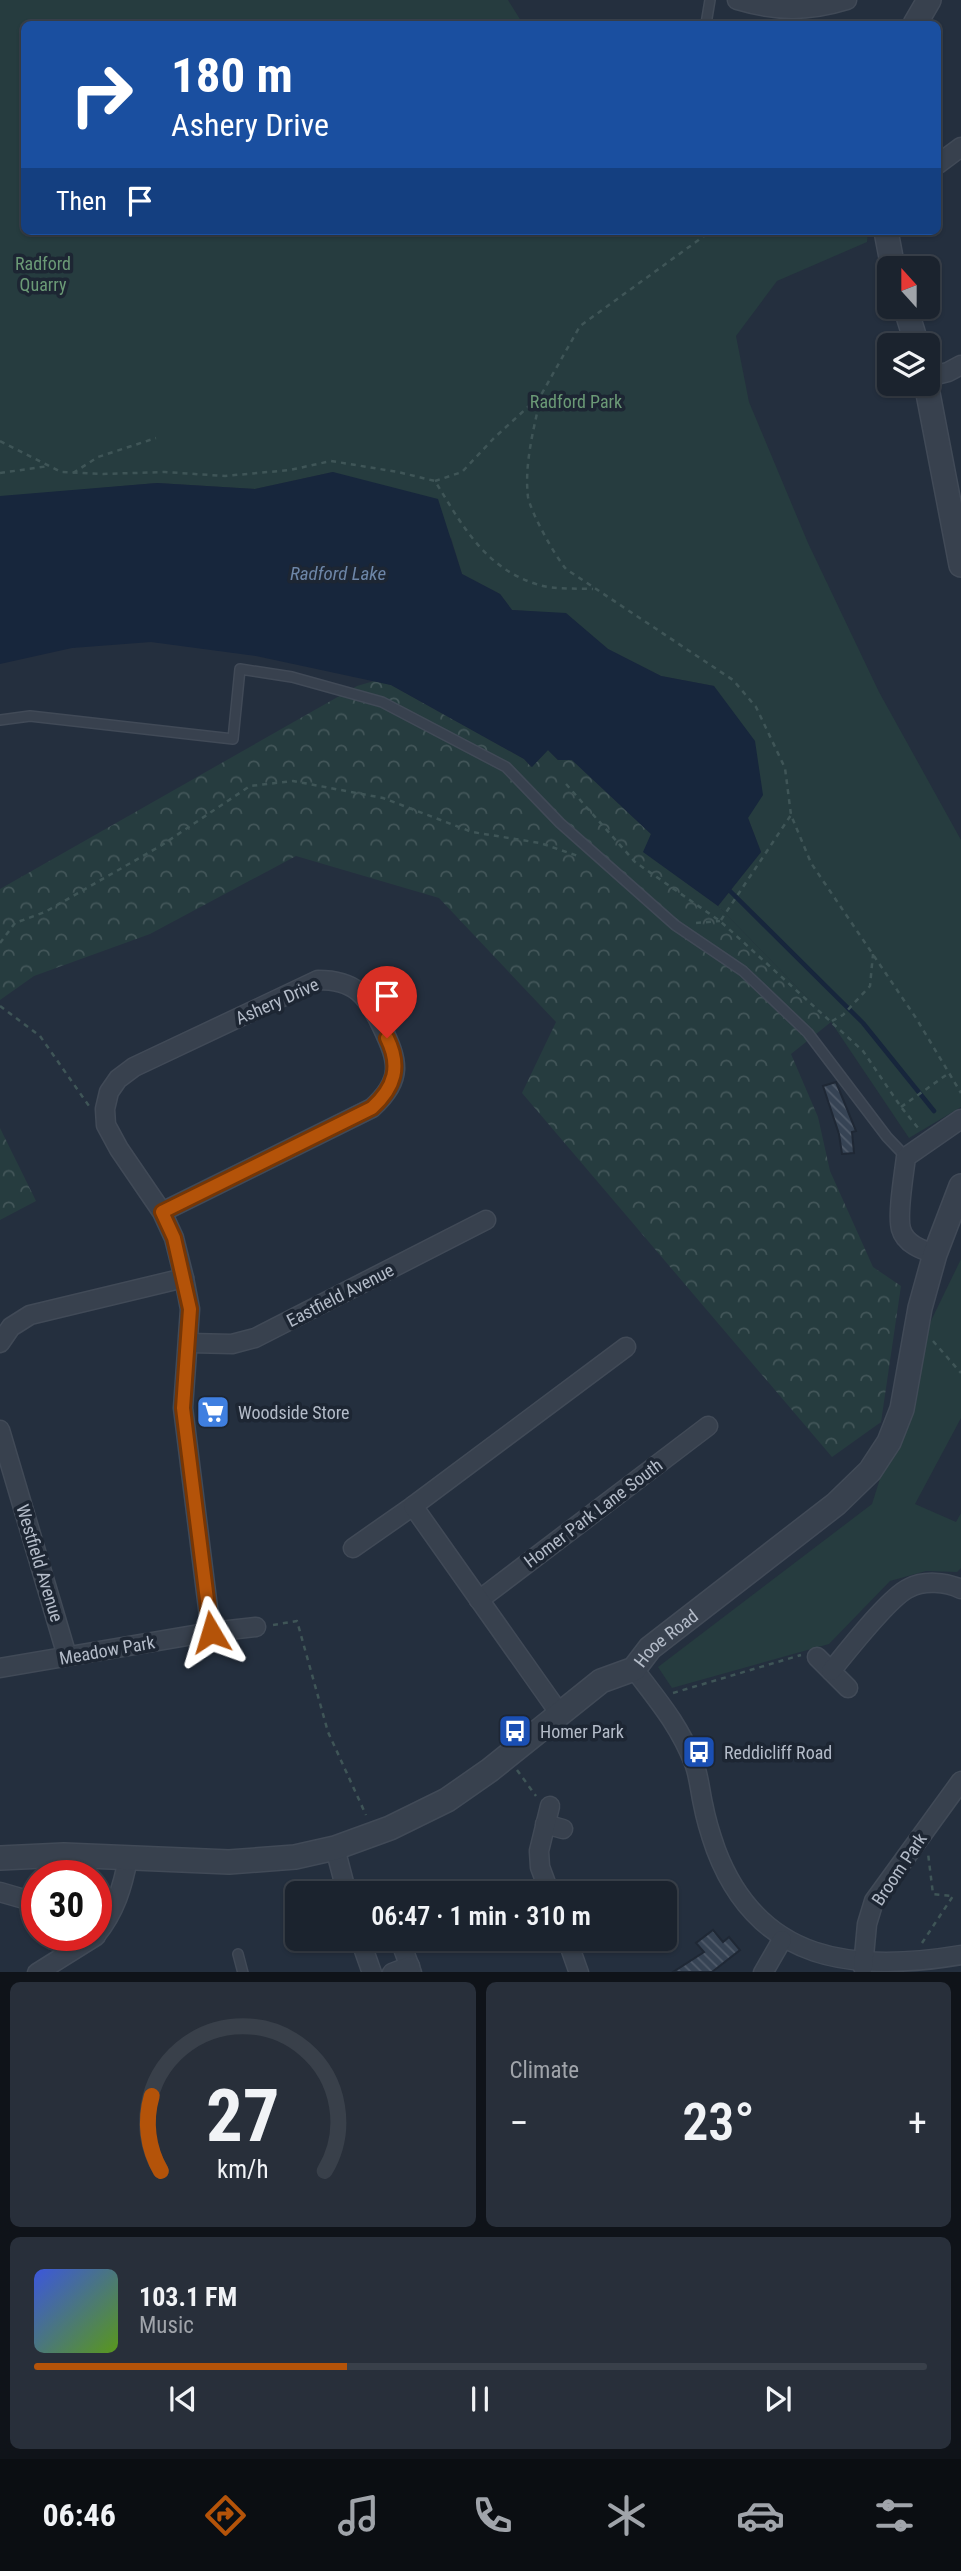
<!DOCTYPE html>
<html lang="en">
<head>
<meta charset="utf-8">
<style>
  body { margin:0; font-family:"Roboto Condensed",sans-serif; background:#282f3a; color:#f1f3f6; height:100vh; display:flex; flex-direction:column; font-size:26px; white-space:nowrap }
  * { box-sizing:border-box; margin:0 }
  p { font-size:23px; color:#a0a4aa }
  .icon { flex:none; width:38px; height:38px; fill:none; stroke:currentColor; stroke-width:2; stroke-linecap:round; stroke-linejoin:round }
  .map { position:relative; height:1972px; overflow:hidden }
  .panel { display:flex; flex-direction:column; gap:10px; padding:10px; background:#0f1319; flex:1 }
  .panel>* { flex:none }
  .top-card { position:absolute; left:21px; top:21px; width:920px; height:214px; border-radius:10px; box-shadow:0 2px 5px #0004,0 0 0 2px #39404a; background:#1a4fa0; color:#fff; overflow:hidden }
  .needle { width:46px; rotate:339deg }
  .fabs { position:absolute; left:877px; top:256px; display:grid; gap:14px }
  .fabs a { display:grid; place-items:center; width:63px; height:63px; border-radius:10px; background:#1b232e; box-shadow:0 2px 5px #0004,0 0 0 2px #39404a; font-size:35px }
  .speed { position:absolute; left:21px; top:1860px; display:flex; gap:14px; font-size:35px; font-weight:700; text-align:center }
  .speed>* { display:grid; place-content:center; width:91px; height:91px; border-radius:50%; background:#1b232e; box-shadow:0 2px 5px #0004,0 0 0 2px #39404a; line-height:1 }
  .speed .limit { border:10px solid #d22; background:#fff; color:#111 }
  .pin { position:absolute; display:grid; place-items:center; width:60px; height:60px; color:#fff; margin:-72px -30px; border-radius:50% 50% 50% 0; rotate:-45deg; box-shadow:0 0 7px #0007 }
  .pin .icon { rotate:45deg }
  .me { position:absolute; width:77px; margin:-38px; rotate:353deg; stroke-linejoin:round; filter:drop-shadow(0 0 5px #0008) }
  .turn { display:flex; align-items:center; gap:24px; height:147px; padding:0 35px; font-size:32px }
  .turn .icon { width:91px; height:91px; stroke-width:2.5 }
  .turn b { display:block; font-size:49px; line-height:60px }
  .then { display:flex; align-items:center; height:66px; padding:0 35px; background:#0003; gap:14px; font-size:26px }
  .big { font-size:52px; font-weight:600; line-height:1.1 }
  .panel .widget { flex:1; display:flex; flex-direction:column; justify-content:center; gap:10px; min-width:0; padding:0 24px; border-radius:10px; background:#282f3a }
  .panel .dial { align-items:center; gap:0 }
  .dial svg { height:182px; overflow:visible; fill:none; stroke:#39404a; stroke-width:7; stroke-linecap:round; text-anchor:middle }
  .dial text { fill:#f1f3f6; stroke:none }
  .song { display:flex; align-items:center; gap:21px }
  .cover { width:84px; height:84px; border-radius:10px; background:linear-gradient(135deg,hsl(230 70% 55%),hsl(90 70% 35%)) }
  .played { height:7px; border-radius:4px; background:linear-gradient(90deg,#b45309 35%,#39404a 35%) }
  .keys { display:flex; justify-content:space-around; direction:ltr }
  .heat { display:flex; justify-content:space-between; align-items:center; font-size:38px; direction:ltr }
  .panel .tiles { flex:1; display:grid; gap:10px; grid-template-columns:1fr 1fr }
  .widget:last-child { grid-column:span 2 }
  .trip { position:absolute; left:285px; top:1881px; width:392px; height:70px; border-radius:10px; background:#1b232e; box-shadow:0 2px 5px #0004,0 0 0 2px #39404a; font-weight:600; line-height:70px; text-align:center }
  .tabs { display:flex; height:112px; justify-content:space-around; align-items:center; background:#0b0e12; color:#a0a4aa }
  .tabs .icon { width:49px; height:49px }
  .tabs .selected { color:#b45309 }
  .tabs b { font-size:32px; color:#f1f3f6 }
  .map>svg:first-child { display:block }
</style>
</head>
<body>
<div class="map">
<svg width="961" height="1973" viewBox="0 0 961 1973">
  <defs>
    <pattern id="forest-crowns" width="20" height="18" patternUnits="userSpaceOnUse" patternTransform="scale(1.75)"><rect width="20" height="18" fill="#263c3f"/><path d="M2 6a3 3 0 1 1 6 0M12 15a3 3 0 1 1 6 0" fill="none" stroke="#435659"/></pattern>
    <pattern id="building-back-hatch" width="6" height="6" patternUnits="userSpaceOnUse" patternTransform="scale(1.75)"><rect width="6" height="6" fill="#364354"/><path d="M-1 5l2 2M0 0l6 6M5-1l2 2" fill="none" stroke="#515c6b"/></pattern>
  </defs>
  <rect width="100%" height="100%" fill="#242f3e"/>
  <g fill="#263c3f">
    <polygon points="0,0 508,0 523,24 24,24 24,231 868,231 867,242 777,281 736,336 749,402 808,543 879,692 961,840 961,1107 909,1138 831,1022 718,906 761,852 748,818 714,686 661,676 608,649 566,614 512,610 500,594 462,574 451,538 333,472 255,489 157,483 0,497"/>
    <polygon points="961,1259 961,1418 915,1504 956,1522 961,1513 961,1568 957,1572 926,1571 890,1581 829,1644 672,1688 658,1667 872,1504 927,1329"/>
  </g>
  <g fill="url(#forest-crowns)">
    <polygon points="374,681 391,685 524,759 531,767 548,750 558,760 572,760 651,834 644,852 718,906 831,1022 791,1054 818,1117 830,1171 873,1267 901,1286 881,1422 832,1457 522,1093 556,1022 439,898 296,856 150,934 34,976 0,1000 0,889 357,686"/>
    <polygon points="0,1128 36,1201 0,1220"/>
  </g>
  <polygon fill="#17263c" points="333,472 438,499 462,574 500,594 512,610 566,613 608,649 661,676 714,686 755,741 763,795 748,818 761,852 718,906 643,852 651,834 572,760 558,760 548,750 532,767 524,759 391,685 256,656 151,642 72,648 0,664 0,496 157,483 255,489"/>
  <g fill="none" stroke-linecap="round" stroke-linejoin="round">
    <polyline stroke="#17263c" stroke-width="4.5" points="730,891 863,1023 934,1111"/>
  </g>
  <g fill="url(#building-back-hatch)" stroke="#1f2835" stroke-width="2">
    <polygon points="836,1082 856,1131 852,1132 854,1153 842,1154 839,1134 823,1086"/>
    <polygon points="713,1930 723,1942 729,1937 740,1950 712,1972 673,1972 704,1952 696,1943"/>
  </g>
  <g fill="none" stroke-linecap="round" stroke-linejoin="round">
    <defs>
      <g id="service">
        <polyline points="706,24 710,0"/>
        <polyline points="0,720 30,716 233,739 240,669 292,677 382,702 506,767 560,823 675,925 743,971 808,1033 887,1137 906,1157"/>
        <polyline points="238,1954 243,1973"/>
      </g>
      <g id="minor">
        <path d="M 737,0 C 777,12 808,12 847,0"/>
        <polyline points="938,164 961,147"/>
        <polyline points="928,377 948,372 961,365"/>
        <path d="M 162,1212 L 372,1108 C 404,1079 398,1061 382,1027 C 367,995 355,980 318,980 L 134,1067 L 118,1079 L 109,1092 L 105,1109 L 106,1125 L 119,1149 L 162,1212 L 174,1238 L 184,1278 L 190,1309 L 183,1408 L 211,1632"/>
        <path d="M 935,1254 C 922,1250 905,1244 901,1229 C 897,1214 904,1174 906,1157 L 961,1119"/>
        <polyline points="0,1343 11,1327 30,1315 184,1278"/>
        <polyline points="189,1343 232,1344 255,1338 486,1220"/>
        <polyline points="0,1430 67,1656"/>
        <polyline points="353,1548 413,1506"/>
        <polyline points="479,1600 708,1426"/>
        <polyline points="817,1657 848,1688"/>
        <polyline points="0,1668 211,1632 256,1627"/>
        <path d="M 634,1669 C 659,1702 679,1725 694,1763 C 699,1776 700,1791 703,1804 C 706,1820 711,1836 716,1850 C 759,1963 854,1973 961,1955"/>
        <path d="M 831,1671 C 847,1652 889,1597 909,1588 C 924,1580 946,1582 961,1589"/>
        <polyline points="560,1714 413,1506 626,1347"/>
        <polyline points="545,1824 563,1829"/>
        <polyline points="335,1848 347,1894"/>
        <polyline points="0,1892 24,1899 37,1906"/>
        <polyline points="550,1894 540,1867 539,1851 550,1806"/>
        <path d="M 96,1935 C 115,1912 123,1886 128,1858"/>
        <polyline points="360,1939 372,1973"/>
        <polyline points="567,1939 579,1973"/>
        <polyline points="400,1940 412,1973"/>
        <polyline points="863,1967 867,1924 874,1901 961,1781"/>
        <polyline points="37,1973 96,1936"/>
        <polyline points="392,1973 410,1966"/>
        <polyline points="763,1973 782,1940"/>
      </g>
      <g id="tertiary">
        <polyline points="915,24 929,0"/>
        <polyline points="886,231 893,268"/>
        <polyline points="905,306 917,345"/>
        <polyline points="926,383 961,565"/>
        <path id="s1" d="M 0,1858 L 64,1855 L 229,1862 L 295,1857 L 335,1848 L 390,1828 L 447,1800 L 490,1770 L 601,1681 L 634,1669 L 650,1648 L 836,1504 L 870,1471 L 889,1442 L 902,1409 L 920,1308 L 935,1254 L 961,1186"/>
      </g>
    </defs>
    <use href="#service" stroke="#414a57" stroke-width="12"/>
    <use href="#minor" stroke="#414a57" stroke-width="21"/>
    <use href="#tertiary" stroke="#414a57" stroke-width="26"/>
    <g stroke="#3f5557" stroke-width="2.5" stroke-dasharray="5 5" stroke-linecap="butt">
      <path d="M 541,395 C 534,428 524,464 528,497 C 531,513 555,556 566,569 L 733,680 L 756,707 L 785,768 L 791,815 L 811,863 L 916,1018 L 961,1093"/>
      <path d="M 0,441 L 61,472 L 103,474 L 165,472 L 225,476 L 290,470 L 331,461 L 398,472 L 435,481 C 462,525 485,569 539,585 C 555,590 576,588 593,589"/>
      <polyline points="0,473 49,466"/>
      <polyline points="73,473 98,457 156,438"/>
      <polyline points="435,481 462,472 494,438 541,395 580,326 711,231"/>
      <polyline points="566,784 635,862 720,921 863,1051 901,1107 919,1129"/>
      <polyline points="721,920 791,815"/>
      <polyline points="696,923 720,921"/>
      <polyline points="0,943 15,923 45,912 162,845 250,786 293,781 383,798 472,832 540,843 578,856"/>
      <polyline points="0,1006 40,1036 89,1106"/>
      <polyline points="832,1021 843,1015 870,986 873,954"/>
      <polyline points="901,1107 949,1073"/>
      <polyline points="933,1341 961,1373"/>
      <polyline points="273,1625 297,1621 328,1732 366,1815"/>
      <polyline points="673,1693 801,1655"/>
      <polyline points="517,1770 536,1796"/>
      <polyline points="922,1943 953,1896 933,1894 928,1853"/>
    </g>
    <use href="#service" stroke="#38414e" stroke-width="9"/>
    <use href="#minor" stroke="#38414e" stroke-width="18"/>
    <use href="#tertiary" stroke="#38414e" stroke-width="23"/>
  </g>
  <g fill="none" stroke-linecap="round" stroke-linejoin="round">
    <defs>
      <path id="route" d="M 211,1632 L 183,1408 L 190,1309 L 174,1238 L 162,1212 L 372,1108 C 395,1087 401,1066 387,1038"/>
    </defs>
    <use href="#route" stroke="#753606" stroke-width="18"/>
    <use href="#route" stroke="#b45309" stroke-width="12"/>
  </g>
  <defs>
    <symbol id="supermarket-square" viewBox="-11 -11 22 22"><rect x="-9" y="-9" width="18" height="18" rx="4" fill="#3f7fe0" stroke="#1d2633"/><path d="M-6-5.5h2.5l.6 2H6L4.5 2H-2.5L-4.4-4H-6ZM-1.5 3.2a1.3 1.3 0 1 0 .1 0ZM3 3.2a1.3 1.3 0 1 0 .1 0Z" fill="#fff"/></symbol>
    <symbol id="bus-square" viewBox="-11 -11 22 22"><rect x="-9" y="-9" width="18" height="18" rx="4" fill="#1a4fb4" stroke="#1d2633"/><path d="M-5-6H5V4H4V6H2V4H-2V6H-4V4H-5ZM-3.5-4V0h7V-4ZM-3.5 1.2v1.5H-2V1.2ZM2 1.2v1.5H3.5V1.2Z" fill="#fff"/></symbol>
  </defs>
  <g fill-rule="evenodd">
    <use href="#supermarket-square" x="194" y="1393" width="38" height="38"/>
    <use href="#bus-square" x="496" y="1712" width="38" height="38"/>
    <use href="#bus-square" x="680" y="1733" width="38" height="38"/>
  </g>
  <g text-anchor="middle" dominant-baseline="central" stroke-width="7" stroke-linejoin="round" paint-order="stroke">
    <g font-size="18" fill="#6b9a76" stroke="#1d2633">
      <text x="43" y="263">Radford<tspan x="43" dy="21">Quarry</tspan></text>
      <text x="576" y="401">Radford Park</text>
    </g>
    <g font-size="18" fill="#b4bcc9" stroke="#1d2633">
      <text transform="translate(277 1001) rotate(-24)">Ashery Drive</text>
      <text transform="translate(340 1295) rotate(-27)">Eastfield Avenue</text>
      <text transform="translate(593 1513) rotate(-37)">Homer Park Lane South</text>
      <text transform="translate(40 1563) rotate(73)">Westfield Avenue</text>
      <text stroke="none"><textPath href="#s1" startOffset="733">Hooe Road</textPath></text>
      <text transform="translate(107 1650) rotate(-10)">Meadow Park</text>
      <text transform="translate(899 1869) rotate(-56)">Broom Park</text>
    </g>
    <g font-size="18" fill="#b4bcc9" stroke="#1d2633" text-anchor="start">
      <text x="238" y="1412">Woodside Store</text>
      <text x="540" y="1731">Homer Park</text>
      <text x="724" y="1752">Reddicliff Road</text>
    </g>
    <g font-size="19" font-style="italic" fill="#6d86a8" stroke="#1d2633">
      <text x="338" y="573">Radford Lake</text>
    </g>
  </g>
</svg>
<div class="fabs">
<a><svg class="needle" viewBox="-14 -14 28 28"><path d="M0-13l5 13h-10z" fill="#e53935"/><path d="M0 13l5-13h-10z" fill="#a0a4aa"/></svg></a>
<a><svg class="icon" aria-label="layers" viewBox="0 0 24 24"><path d="M12 4l9 5-9 5-9-5zM3 14l9 5 9-5"/></svg></a>
</div>
<div class="speed"><div class="limit">30</div></div>
<div class="pin" style="left:387px;top:1038px;background:#d93025"><svg class="icon" aria-label="arrive" viewBox="0 0 24 24"><path d="M6 21V4h12l-3 4 3 4H6"/></svg></div>
<svg class="me" style="left:211px;top:1632px" viewBox="-20 -20 40 40"><path d="M0-17L14 15 0 8-14 15z" fill="#b45309" stroke="#fff" stroke-width="4"/></svg>
<div class="trip">06:47 · 1 min · 310 m</div>
<div class="top-card">
<div class="turn"><svg class="icon" aria-label="right" viewBox="0 0 24 24"><path d="M7 20v-9h11M14 6l5 5-5 5"/></svg><div><b>180 m</b>Ashery Drive</div></div>
<div class="then">Then<svg class="icon" aria-label="arrive" viewBox="0 0 24 24"><path d="M6 21V4h12l-3 4 3 4H6"/></svg></div>
</div>
</div>
<section class="panel">
<div class="tiles">
<div class="widget dial"><svg viewBox="0 0 100 80">
<path d="M14 69A42 42 0 1 1 86 69"/>
<path d="M14 69A42 42 0 0 1 10 36" stroke="#b45309"/>
<text x="50" y="56" font-size="32" font-weight="700">27</text>
<text x="50" y="72" font-size="11">km/h</text>
</svg></div>
<div class="widget"><p>Climate</p>
<div class="heat"><a>−</a><b class="big">23°</b><a>+</a></div>
</div>
<div class="widget">
<div class="song"><i class="cover"></i><div><b>103.1 FM</b><p>Music</p></div></div>
<div class="played"></div>
<div class="keys"><svg class="icon" aria-label="previous" viewBox="0 0 24 24"><path d="M18 5L8 12l10 7zM5 5v14"/></svg><svg class="icon" aria-label="pause" viewBox="0 0 24 24"><path d="M8 5v14M16 5v14"/></svg><svg class="icon" aria-label="next" viewBox="0 0 24 24"><path d="M6 5l10 7-10 7zM19 5v14"/></svg></div>
</div>
</div>
</section>
<nav class="tabs">
<b>06:46</b>
<svg class="icon selected" aria-label="directions" viewBox="0 0 24 24"><path d="M12 3l9 9-9 9-9-9zM9 14v-3h6M13 9l2 2-2 2"/></svg>
<svg class="icon" aria-label="music" viewBox="0 0 24 24"><path d="M9 18V5l10-2v13"/><circle cx="6" cy="18" r="3"/><circle cx="16" cy="16" r="3"/></svg>
<svg class="icon" aria-label="phone" viewBox="0 0 24 24"><path d="M5 4h4l2 5-3 2q2 4 5 5l2-3 5 2v4C11 20 4 13 5 4z"/></svg>
<svg class="icon" aria-label="climate" viewBox="0 0 24 24"><path d="M12 3v18M4 7l16 10M4 17L20 7"/></svg>
<svg class="icon" aria-label="car" viewBox="0 0 24 24"><path d="M5 17H2v-5l4-1 3-4h7l3 4 3 1v5h-3M9 17h6M6 11h13"/><circle cx="7" cy="17" r="2"/><circle cx="17" cy="17" r="2"/></svg>
<svg class="icon" aria-label="filters" viewBox="0 0 24 24"><path d="M4 7h16M4 17h16"/><circle cx="9" cy="7" r="2"/><circle cx="15" cy="17" r="2"/></svg>
</nav>
</body>
</html>
